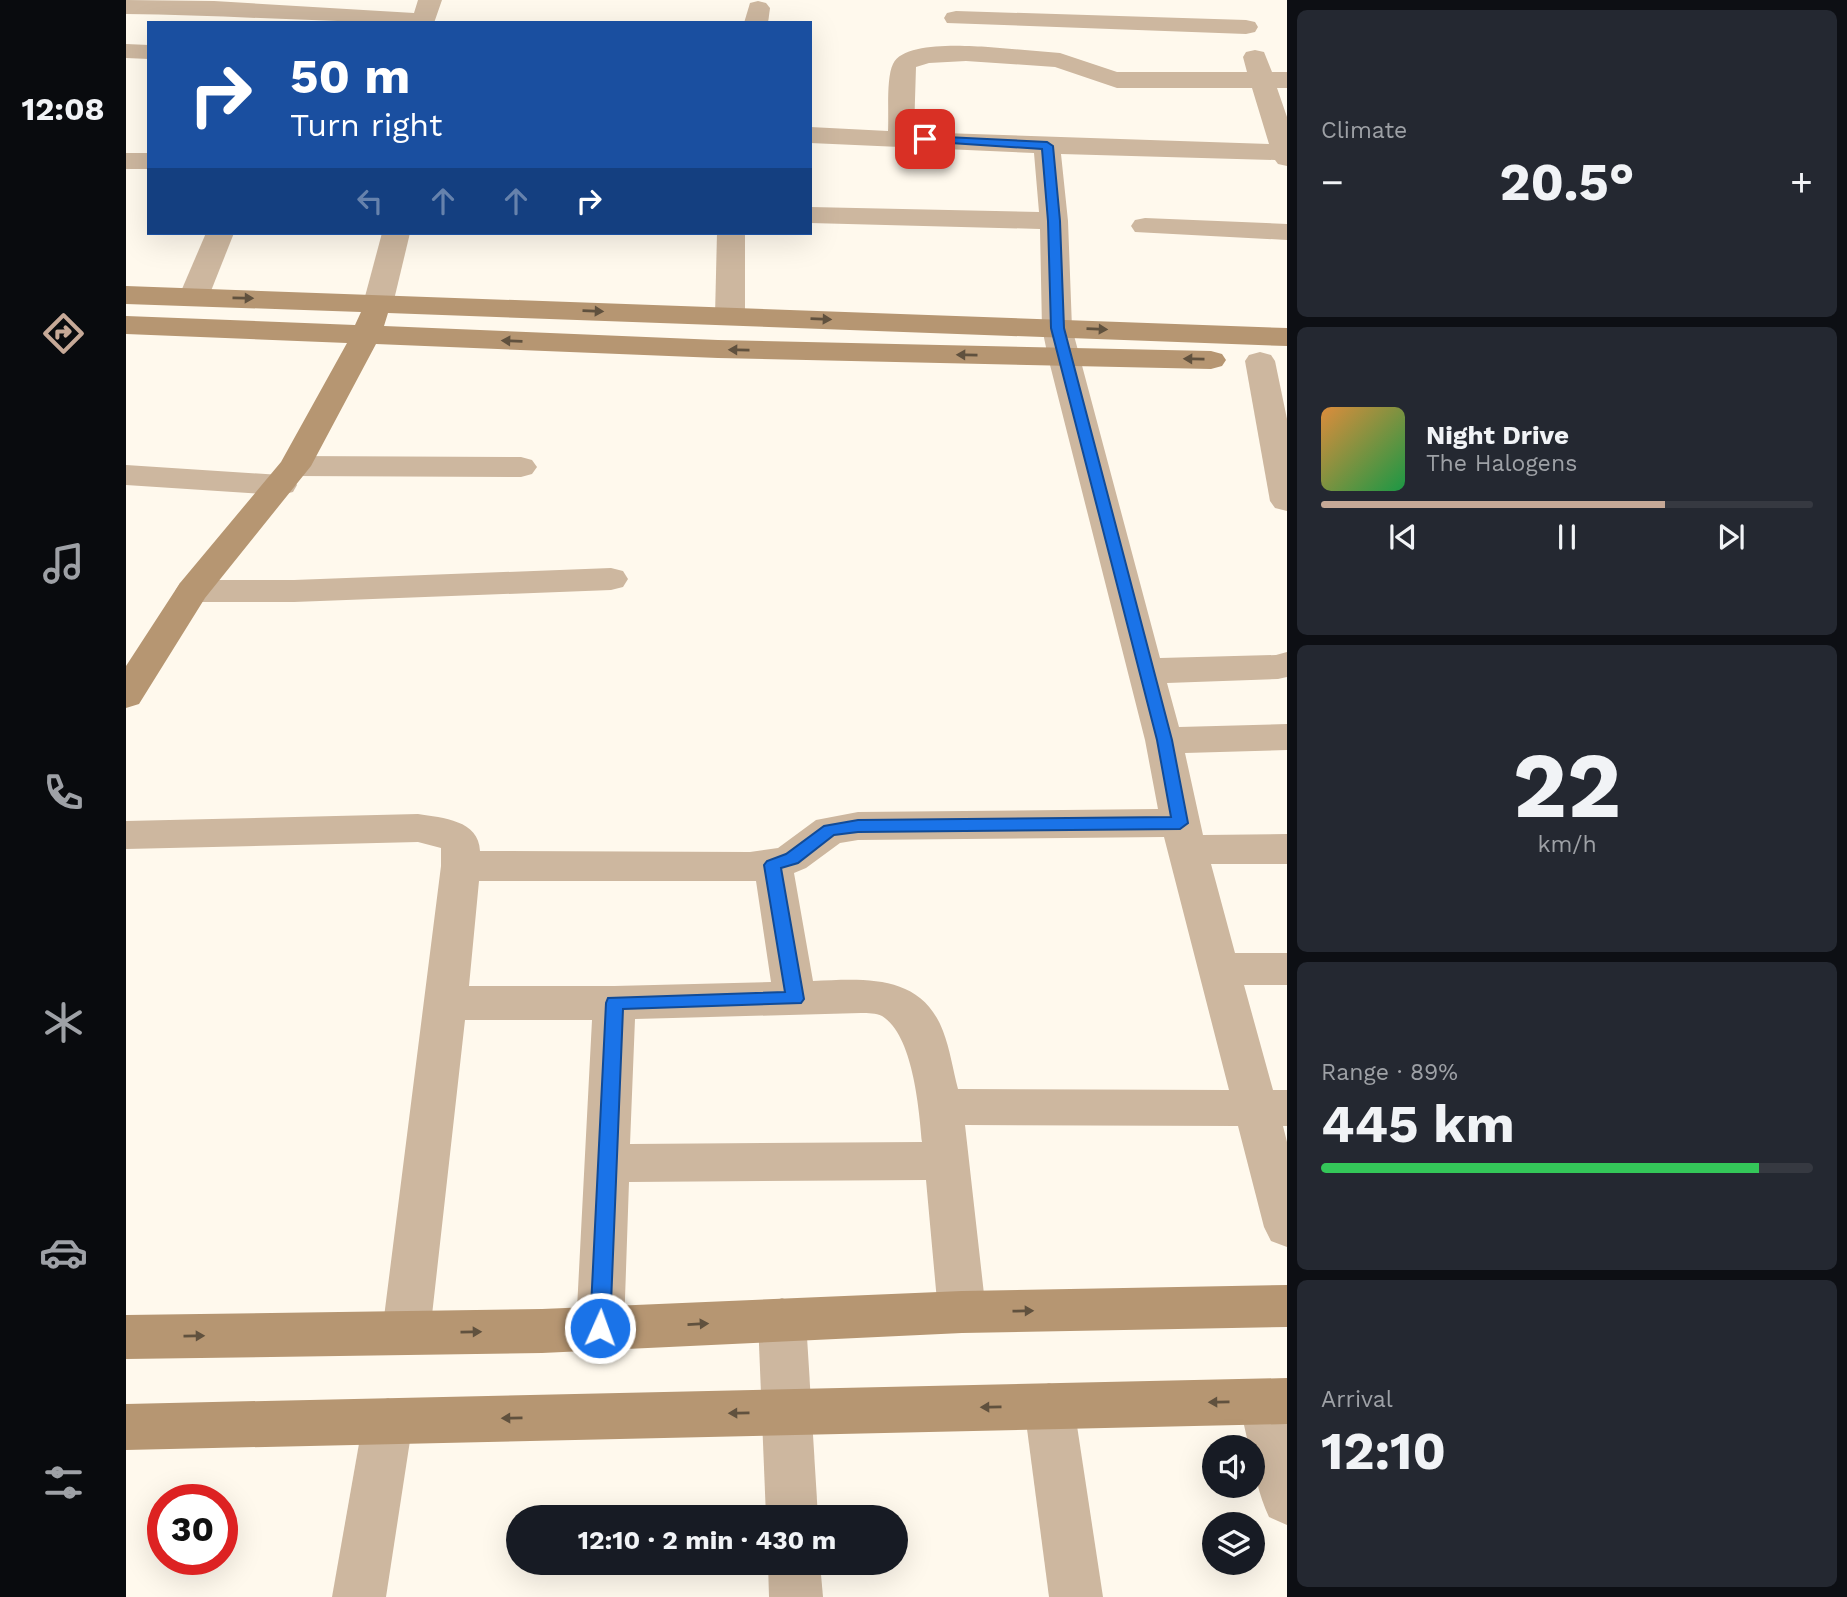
<!DOCTYPE html>
<html lang="en">
<head>
<meta charset="utf-8">
<style>
  body { margin:0; font-family:"Work Sans",sans-serif; background:#242831; color:#f1f3f6; height:100vh; display:flex; flex-direction:column; font-size:26px; white-space:nowrap }
  * { box-sizing:border-box; margin:0 }
  p { font-size:23px; color:#9ea1a6 }
  .icon { flex:none; width:38px; height:38px; fill:none; stroke:currentColor; stroke-width:2; stroke-linecap:round; stroke-linejoin:round }
  .map { position:relative; flex:1; overflow:hidden }
  .side { display:flex; flex-direction:column; gap:10px; padding:10px; background:#0d0f14; width:560px }
  .side>* { flex:none }
  .banner { position:absolute; left:21px; top:21px; width:665px; height:214px; border-radius:0px; box-shadow:0 7px 28px #0002; background:#1a4fa0; color:#fff; overflow:hidden }
  .fabs { position:absolute; left:1076px; top:1435px; display:grid; gap:14px }
  .fabs a { display:grid; place-items:center; width:63px; height:63px; border-radius:50%; background:#171b24; box-shadow:0 7px 28px #0002; font-size:35px }
  .speed { position:absolute; left:21px; top:1484px; display:flex; gap:14px; font-size:35px; font-weight:700; text-align:center }
  .speed>* { display:grid; place-content:center; width:91px; height:91px; border-radius:50%; background:#171b24; box-shadow:0 7px 28px #0002; line-height:1 }
  .speed .limit { border:10px solid #d22; background:#fff; color:#111 }
  .pin { position:absolute; display:grid; place-items:center; width:60px; height:60px; color:#fff; margin:-30px; border-radius:14px; box-shadow:0 4px 10px #0006 }
  .me { position:absolute; width:77px; margin:-38px; rotate:2deg; stroke-linejoin:round; filter:drop-shadow(0 0 5px #0008) }
  .turn { display:flex; align-items:center; gap:24px; height:147px; padding:0 28px; font-size:32px }
  .turn .icon { width:91px; height:91px; stroke-width:2.5 }
  .turn b { display:block; font-size:49px; line-height:60px }
  .lanes { display:flex; align-items:center; height:66px; padding:0 28px; background:#0003; justify-content:center; gap:35px; direction:ltr }
  .lanes .off { opacity:.35 }
  .big { font-size:52px; font-weight:700; line-height:1.1 }
  .side .widget { flex:1; display:flex; flex-direction:column; justify-content:center; gap:10px; min-width:0; padding:0 24px; border-radius:10px; background:#242831 }
  .side .dial { align-items:center; gap:0 }
  .dial b { font-size:91px; line-height:1 }
  .song { display:flex; align-items:center; gap:21px }
  .cover { width:84px; height:84px; border-radius:10px; background:linear-gradient(135deg,hsl(30 70% 55%),hsl(140 70% 35%)) }
  .played { height:7px; border-radius:4px; background:linear-gradient(90deg,#c6a997 70%,#363941 70%) }
  .keys { display:flex; justify-content:space-around; direction:ltr }
  .heat { display:flex; justify-content:space-between; align-items:center; font-size:38px; direction:ltr }
  .charge { height:10px; border-radius:5px; background:linear-gradient(90deg,#34c759 89%,#363941 0) }
  .trip { position:absolute; left:380px; top:1505px; width:402px; height:70px; border-radius:35px; background:#171b24; box-shadow:0 7px 28px #0002; font-weight:700; line-height:70px; text-align:center }
  main { display:flex; flex:1; min-height:0 }
  .dock { display:flex; flex-direction:column; width:126px; justify-content:space-around; align-items:center; background:#090b0e; color:#9ea1a6 }
  .dock .icon { width:49px; height:49px }
  .dock .active { color:#c6a997 }
  .dock b { font-size:32px; color:#f1f3f6 }
  .map>svg:first-child { display:block }
</style>
</head>
<body>
<main>
<nav class="dock">
<b>12:08</b>
<svg class="icon active" aria-label="directions" viewBox="0 0 24 24"><path d="M12 3l9 9-9 9-9-9zM9 14v-3h6M13 9l2 2-2 2"/></svg>
<svg class="icon" aria-label="music" viewBox="0 0 24 24"><path d="M9 18V5l10-2v13"/><circle cx="6" cy="18" r="3"/><circle cx="16" cy="16" r="3"/></svg>
<svg class="icon" aria-label="phone" viewBox="0 0 24 24"><path d="M5 4h4l2 5-3 2q2 4 5 5l2-3 5 2v4C11 20 4 13 5 4z"/></svg>
<svg class="icon" aria-label="climate" viewBox="0 0 24 24"><path d="M12 3v18M4 7l16 10M4 17L20 7"/></svg>
<svg class="icon" aria-label="car" viewBox="0 0 24 24"><path d="M5 17H2v-5l4-1 3-4h7l3 4 3 1v5h-3M9 17h6M6 11h13"/><circle cx="7" cy="17" r="2"/><circle cx="17" cy="17" r="2"/></svg>
<svg class="icon" aria-label="filters" viewBox="0 0 24 24"><path d="M4 7h16M4 17h16"/><circle cx="9" cy="7" r="2"/><circle cx="15" cy="17" r="2"/></svg>
</nav>
<div class="map">
<svg width="1161" height="1597" viewBox="0 0 1161 1597">
  <rect width="100%" height="100%" fill="#fff9ed"/>
  <g fill="none" stroke-linecap="round" stroke-linejoin="round">
    <g fill="#cdb79f" fill-rule="evenodd">
      <path d="M 0,0 L 88,1 L 288,13 L 292,0 L 316,0 L 308,23 C 205,23 103,15 0,14 Z"/>
      <polygon points="632,1 640,3 644,8 642,23 618,23 624,3"/>
      <polygon points="830,11 1120,20 1129,22 1132,27 1129,32 1120,34 821,23 818,18 821,13"/>
      <polygon points="0,44 23,45 23,59 0,58"/>
      <path d="M 862,47 L 934,53 L 991,72 L 1121,72 L 1117,57 L 1120,52 L 1129,50 L 1138,52 L 1146,72 L 1161,72 L 1161,88 L 1151,88 L 1161,117 L 1161,166 L 1152,164 L 1149,160 L 935,154 L 942,221 L 946,328 L 1034,658 L 1150,655 L 1161,652 L 1161,677 L 1152,679 L 1041,683 L 1053,727 L 1161,724 L 1161,750 L 1059,753 L 1077,835 L 1161,834 L 1161,864 L 1085,864 L 1109,953 L 1161,953 L 1161,985 L 1118,985 L 1147,1090 L 1161,1090 L 1161,1126 L 1157,1126 L 1161,1142 L 1161,1247 L 1145,1241 L 1138,1227 L 1112,1126 L 839,1125 L 860,1312 L 853,1327 L 836,1333 L 819,1327 L 812,1312 L 800,1180 L 503,1182 L 498,1328 L 491,1343 L 474,1350 L 457,1343 L 450,1328 L 466,1020 L 339,1020 L 304,1333 L 297,1348 L 280,1355 L 263,1348 L 256,1333 L 315,866 L 315,848 L 292,842 L 0,849 L 0,821 L 292,814 C 317,818 353,820 354,851 L 624,852 L 652,848 L 690,820 L 732,812 L 1032,809 L 1019,740 L 922,357 L 916,328 L 914,229 L 684,223 L 684,207 L 913,212 L 908,153 L 684,143 L 684,127 L 762,131 C 763,114 760,78 767,64 C 778,41 840,46 862,47 ZM 840,61 L 929,67 L 991,88 L 1126,88 L 1143,144 L 788,132 L 790,67 L 803,63 ZM 1038,837 L 1103,1090 L 832,1089 C 827,1070 824,1049 817,1031 C 795,973 738,979 687,981 L 668,873 L 680,868 L 714,843 L 732,840 ZM 353,881 L 630,881 L 645,982 L 488,986 L 343,986 ZM 735,1013 C 742,1013 750,1013 756,1016 C 787,1035 793,1108 796,1142 L 504,1144 L 509,1019 Z"/>
      <rect x="0" y="153" width="23" height="16"/>
      <polygon points="1019,218 1161,224 1161,240 1009,232 1005,226 1009,220"/>
      <polygon points="80,233 108,233 83,296 78,302 68,305 58,302 53,296"/>
      <polygon points="256,233 284,233 267,304 262,310 252,313 242,310 237,304"/>
      <polygon points="591,233 619,233 619,316 614,322 604,325 594,322 589,316"/>
      <polygon points="1134,352 1145,355 1149,361 1161,419 1161,511 1149,508 1144,501 1119,361 1123,355"/>
      <polygon points="169,456 395,457 406,460 411,467 406,474 395,477 169,476 158,473 153,466 158,459"/>
      <polygon points="0,465 155,475 167,478 171,485 167,492 155,495 0,485"/>
      <polygon points="485,568 497,571 502,579 497,587 485,590 168,602 66,602 54,599 49,591 54,583 66,580 168,580"/>
      <polygon points="656,1298 673,1305 680,1320 692,1517 640,1517 632,1320 639,1305"/>
      <path d="M 1138,1380 L 1156,1387 L 1161,1399 L 1161,1525 L 1143,1517 C 1133,1495 1127,1472 1127,1447 L 1123,1447 L 1113,1403 L 1120,1387 Z"/>
      <polygon points="923,1383 941,1390 948,1406 977,1597 923,1597 898,1406 905,1390"/>
      <polygon points="262,1398 280,1405 287,1421 260,1597 206,1597 237,1421 244,1405"/>
      <polygon points="642,1563 694,1563 697,1597 643,1597"/>
    </g>
    <g fill="#b69672" fill-rule="evenodd">
      <polygon points="0,286 1161,328 1161,346 262,313 258,326 592,340 1085,351 1096,354 1100,360 1096,366 1085,369 592,358 250,344 185,466 79,598 13,704 0,708 0,666 54,583 155,462 221,343 0,334 0,316 229,325 235,312 0,304"/>
      <polygon points="1161,1285 1161,1327 836,1333 416,1353 0,1359 0,1315 416,1309 836,1291"/>
      <polygon points="1161,1378 1161,1424 0,1450 0,1404"/>
    </g>
  </g>
  <defs><path id="oneway-solid" d="M-6-.8H1V-3.2L6.5 0L1 3.2V.8H-6Z" transform="scale(1.75)"/></defs>
  <g fill="#60513e">
    <use href="#oneway-solid" transform="translate(117 298) rotate(1)"/>
    <use href="#oneway-solid" transform="translate(467 311) rotate(2)"/>
    <use href="#oneway-solid" transform="translate(695 319) rotate(2)"/>
    <use href="#oneway-solid" transform="translate(971 329) rotate(2)"/>
    <use href="#oneway-solid" transform="translate(386 341) rotate(-178)"/>
    <use href="#oneway-solid" transform="translate(613 350) rotate(-179)"/>
    <use href="#oneway-solid" transform="translate(841 355) rotate(-179)"/>
    <use href="#oneway-solid" transform="translate(1068 359) rotate(-179)"/>
    <use href="#oneway-solid" transform="translate(897 1311) rotate(-1)"/>
    <use href="#oneway-solid" transform="translate(572 1324) rotate(-3)"/>
    <use href="#oneway-solid" transform="translate(345 1332) rotate(-1)"/>
    <use href="#oneway-solid" transform="translate(68 1336) rotate(-1)"/>
    <use href="#oneway-solid" transform="translate(1093 1402) rotate(179)"/>
    <use href="#oneway-solid" transform="translate(865 1407) rotate(179)"/>
    <use href="#oneway-solid" transform="translate(613 1413) rotate(179)"/>
    <use href="#oneway-solid" transform="translate(386 1418) rotate(179)"/>
  </g>
  <polygon fill="#1a73e8" stroke="#114b97" stroke-width="2" points="799,136 921,142 927,146 934,221 938,328 1046,740 1062,823 1054,829 732,832 708,835 672,863 655,868 678,999 675,1003 497,1009 484,1328 481,1334 474,1337 467,1334 464,1328 480,1003 482,998 659,992 638,865 641,861 660,854 698,826 732,820 1045,817 1031,740 925,328 922,221 916,149 795,141 794,139"/>
</svg>
<div class="fabs">
<a><svg class="icon" aria-label="sound" viewBox="0 0 24 24"><path d="M4 9h4l5-4v14l-5-4H4zM17 9q2 3 0 6"/></svg></a>
<a><svg class="icon" aria-label="layers" viewBox="0 0 24 24"><path d="M12 4l9 5-9 5-9-5zM3 14l9 5 9-5"/></svg></a>
</div>
<div class="speed"><div class="limit">30</div></div>
<div class="pin" style="left:799px;top:139px;background:#d93025"><svg class="icon" aria-label="arrive" viewBox="0 0 24 24"><path d="M6 21V4h12l-3 4 3 4H6"/></svg></div>
<svg class="me" style="left:474px;top:1328px" viewBox="-20 -20 40 40"><circle r="17" fill="#1a73e8" stroke="#fff" stroke-width="3"/><path d="M0-11L8 9 0 5-8 9z" fill="#fff"/></svg>
<div class="trip">12:10 · 2 min · 430 m</div>
<div class="banner">
<div class="turn"><svg class="icon" aria-label="right" viewBox="0 0 24 24"><path d="M7 20v-9h11M14 6l5 5-5 5"/></svg><div><b>50 m</b>Turn right</div></div>
<div class="lanes"><svg class="icon off" aria-label="left" viewBox="0 0 24 24"><path d="M17 20v-9H6M10 6l-5 5 5 5"/></svg><svg class="icon off" aria-label="ahead" viewBox="0 0 24 24"><path d="M12 20V5M6 11l6-6 6 6"/></svg><svg class="icon off" aria-label="ahead" viewBox="0 0 24 24"><path d="M12 20V5M6 11l6-6 6 6"/></svg><svg class="icon" aria-label="right" viewBox="0 0 24 24"><path d="M7 20v-9h11M14 6l5 5-5 5"/></svg></div>
</div>
</div>
<section class="side">
<div class="widget"><p>Climate</p>
<div class="heat"><a>−</a><b class="big">20.5°</b><a>+</a></div>
</div>
<div class="widget">
<div class="song"><i class="cover"></i><div><b>Night Drive</b><p>The Halogens</p></div></div>
<div class="played"></div>
<div class="keys"><svg class="icon" aria-label="previous" viewBox="0 0 24 24"><path d="M18 5L8 12l10 7zM5 5v14"/></svg><svg class="icon" aria-label="pause" viewBox="0 0 24 24"><path d="M8 5v14M16 5v14"/></svg><svg class="icon" aria-label="next" viewBox="0 0 24 24"><path d="M6 5l10 7-10 7zM19 5v14"/></svg></div>
</div>
<div class="widget dial"><b>22</b><p>km/h</p></div>
<div class="widget"><p>Range · 89%</p><b class="big">445 km</b><div class="charge"></div></div>
<div class="widget"><p>Arrival</p><b class="big">12:10</b></div>
</section>
</main>
</body>
</html>
